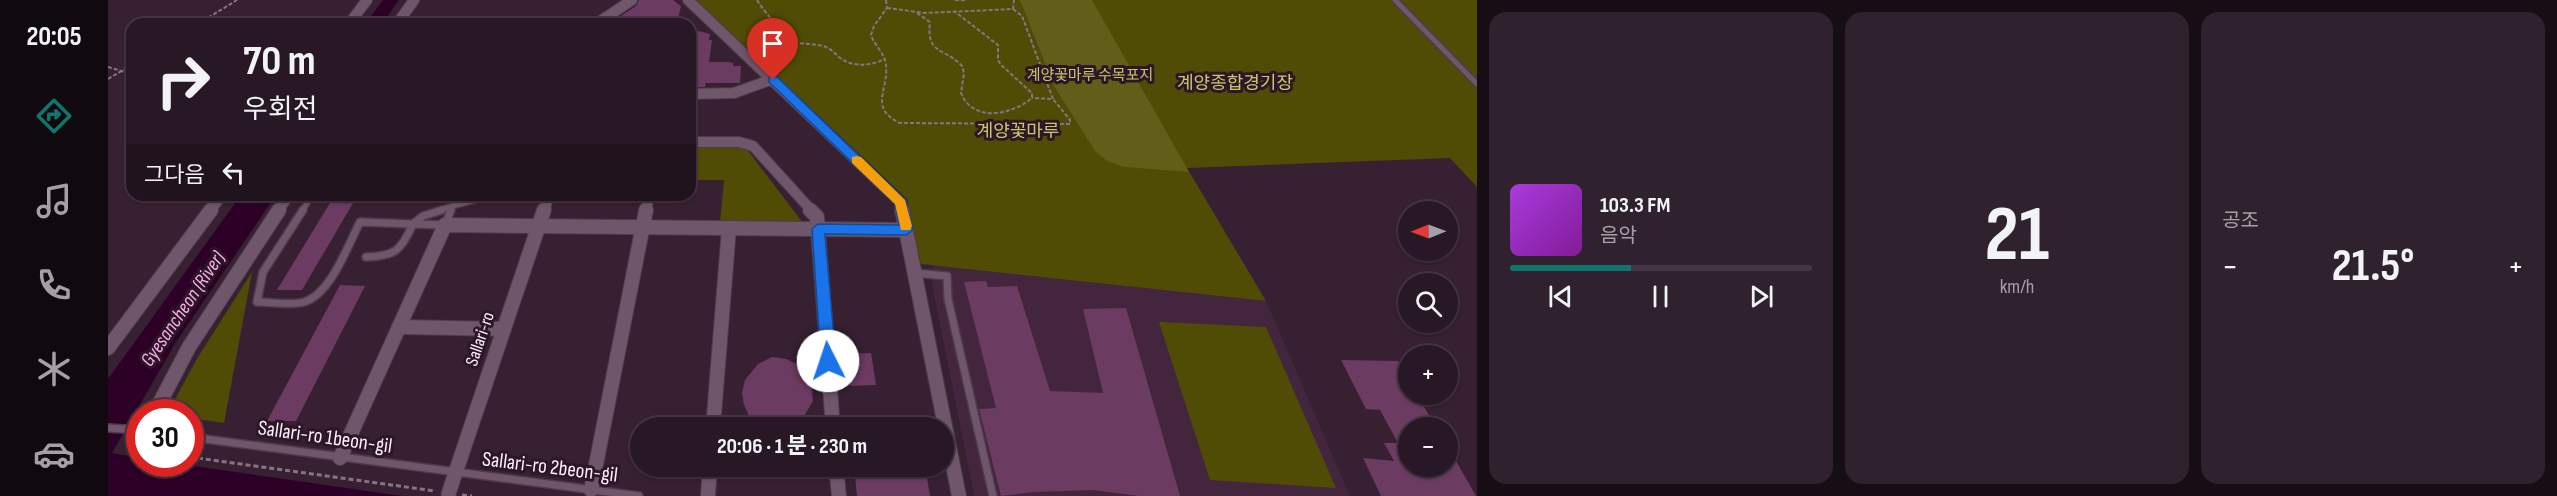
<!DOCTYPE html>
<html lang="ko">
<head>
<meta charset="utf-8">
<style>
  body { margin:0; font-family:"Sofia Sans Condensed","Noto Sans KR",sans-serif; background:#30212e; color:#f1f3f6; height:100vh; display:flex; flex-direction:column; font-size:22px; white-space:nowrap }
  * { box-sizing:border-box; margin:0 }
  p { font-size:20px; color:#a5a0a7 }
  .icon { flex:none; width:33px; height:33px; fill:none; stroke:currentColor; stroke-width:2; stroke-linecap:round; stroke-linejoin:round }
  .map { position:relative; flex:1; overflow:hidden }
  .details { display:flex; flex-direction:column; gap:12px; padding:12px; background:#160d15; width:1080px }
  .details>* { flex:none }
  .banner { position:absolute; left:18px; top:18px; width:570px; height:183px; border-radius:18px; box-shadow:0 2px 4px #0004,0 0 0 2px #443743; background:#281826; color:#f1f3f6; overflow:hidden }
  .needle { width:39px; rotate:269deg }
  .tools { position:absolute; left:1290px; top:201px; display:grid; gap:12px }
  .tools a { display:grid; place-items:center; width:60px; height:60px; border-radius:50%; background:#281826; box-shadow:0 2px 4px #0004,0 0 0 2px #443743; font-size:30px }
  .speed { position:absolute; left:18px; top:399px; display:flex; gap:12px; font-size:30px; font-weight:700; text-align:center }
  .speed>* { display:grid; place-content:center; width:78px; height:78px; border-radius:50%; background:#281826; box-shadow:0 2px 4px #0004,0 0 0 2px #443743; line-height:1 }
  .speed .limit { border:9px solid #d22; background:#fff; color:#111 }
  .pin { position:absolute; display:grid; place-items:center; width:51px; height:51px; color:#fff; margin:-62px -26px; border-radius:50% 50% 50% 0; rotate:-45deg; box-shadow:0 0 6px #0007 }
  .pin .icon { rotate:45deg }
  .me { position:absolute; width:66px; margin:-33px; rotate:356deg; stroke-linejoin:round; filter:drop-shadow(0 0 4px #0008) }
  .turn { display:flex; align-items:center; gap:21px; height:126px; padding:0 18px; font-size:27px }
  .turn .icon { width:78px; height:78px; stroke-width:2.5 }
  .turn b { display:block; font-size:42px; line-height:51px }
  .then { display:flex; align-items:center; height:57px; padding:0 18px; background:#0003; gap:12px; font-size:22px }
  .big { font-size:45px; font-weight:700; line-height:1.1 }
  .details .tile { flex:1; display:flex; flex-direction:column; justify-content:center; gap:9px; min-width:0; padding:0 21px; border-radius:18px; background:#30212e }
  .details .dial { align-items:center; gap:0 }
  .dial b { font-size:78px; line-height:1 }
  .song { display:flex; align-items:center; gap:18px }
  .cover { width:72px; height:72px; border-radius:9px; background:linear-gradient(135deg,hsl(280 70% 55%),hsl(290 70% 35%)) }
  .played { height:6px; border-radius:3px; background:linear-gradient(90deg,#0f766e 40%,#443743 40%) }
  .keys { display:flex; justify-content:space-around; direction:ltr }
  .heat { display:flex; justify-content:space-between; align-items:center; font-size:33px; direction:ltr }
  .details .tiles { flex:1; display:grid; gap:12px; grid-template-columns:repeat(3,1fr) }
  .trip { position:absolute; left:522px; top:417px; width:324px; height:60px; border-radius:30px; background:#281826; box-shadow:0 2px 4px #0004,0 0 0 2px #443743; font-weight:700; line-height:60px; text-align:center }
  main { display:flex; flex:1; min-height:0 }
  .tab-bar { display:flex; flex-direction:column; width:108px; justify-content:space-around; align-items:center; background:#100a0f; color:#a5a0a7 }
  .tab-bar .icon { width:42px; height:42px }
  .tab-bar .selected { color:#0f766e }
  .tab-bar b { font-size:27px; color:#f1f3f6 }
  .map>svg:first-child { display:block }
</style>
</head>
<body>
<main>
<nav class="tab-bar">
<b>20:05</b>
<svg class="icon selected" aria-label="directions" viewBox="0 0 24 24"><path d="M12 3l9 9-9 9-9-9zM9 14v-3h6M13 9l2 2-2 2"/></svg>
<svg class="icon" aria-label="music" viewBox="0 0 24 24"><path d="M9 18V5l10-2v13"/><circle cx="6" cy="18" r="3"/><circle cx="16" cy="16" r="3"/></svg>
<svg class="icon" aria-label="phone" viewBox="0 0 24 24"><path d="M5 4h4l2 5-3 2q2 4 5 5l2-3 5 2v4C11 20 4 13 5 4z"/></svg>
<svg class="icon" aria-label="climate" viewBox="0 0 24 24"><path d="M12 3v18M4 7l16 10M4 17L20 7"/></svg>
<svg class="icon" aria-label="car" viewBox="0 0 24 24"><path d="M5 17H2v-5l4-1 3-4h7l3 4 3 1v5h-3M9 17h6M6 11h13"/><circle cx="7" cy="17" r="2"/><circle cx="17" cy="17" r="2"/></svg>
</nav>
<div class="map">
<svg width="1369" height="496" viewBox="0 0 1369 496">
  <rect width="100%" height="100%" fill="#362032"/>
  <polygon fill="#43263d" points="825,265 1158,301 1242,496 866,496 824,283"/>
  <g fill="#504c05">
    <polygon points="588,0 1369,0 1369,187 1342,158 1079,168 1158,301 813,264 799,199"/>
    <polygon points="582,146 638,148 695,223 612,222 616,180 582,180"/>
    <polygon points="144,272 116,423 83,418 82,412 60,412 90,357"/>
    <polygon points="1051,322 1158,327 1228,488 1102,480"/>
  </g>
  <polygon fill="#615e19" points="912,0 984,0 1081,172 1017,167 999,161 987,151 946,86"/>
  <g fill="#2d0127">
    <polygon points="275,0 291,0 274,24 257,24"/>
    <polygon points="133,195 168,195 68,342 4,453 31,458 32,464 72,464 294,496 0,496 0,379"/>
  </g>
  <g fill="#6c3b62">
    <polygon points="531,0 565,0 573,6 569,24 501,24 528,6"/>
    <polygon points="586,30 602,34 601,40 604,40 601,62 619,62 625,63 625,66 633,66 632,83 598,83 597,87 583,87 588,54 582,54"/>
    <polygon points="225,198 248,198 194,290 169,290"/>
    <polygon points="878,281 880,287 909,286 942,391 995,393 975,309 1018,308 1072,496 1031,496 985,490 925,492 893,496 871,409 888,408 856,282"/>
    <polygon points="232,285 257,286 188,421 159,421"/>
    <polygon points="763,353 768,385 742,386 736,354"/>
    <polygon points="664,357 678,359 693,366 703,383 705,401 692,423 686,428 651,428 644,422 636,405 634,393 637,380 650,364"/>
    <polygon points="1233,360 1290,361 1300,379 1300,394 1309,394 1328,428 1300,428 1300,466 1340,466 1340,447 1368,496 1273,496 1255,458 1286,461 1276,443 1290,443 1272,410 1258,409"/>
    <polygon points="746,466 817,466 822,496 749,496"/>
  </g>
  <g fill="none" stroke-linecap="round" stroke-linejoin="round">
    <defs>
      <g id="service-far1">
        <polyline points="1287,0 1369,84"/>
        <polyline points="194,211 204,195"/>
        <polyline points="329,211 344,206"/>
        <polyline points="342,211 344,206 386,195"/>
      </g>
      <g id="service">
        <path d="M 195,210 L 155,272 L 149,302 C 164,302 182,306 196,302 C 223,294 240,245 252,222 L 305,224 L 315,216 L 334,210"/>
        <path d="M 258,257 C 287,256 293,251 305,224 L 337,225 L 343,210"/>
        <polyline points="807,273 839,276 840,299 885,496"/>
        <polyline points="0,428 32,430"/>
        <polyline points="82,437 531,496"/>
      </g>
      <g id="minor-far1">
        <polyline points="580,0 793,203 795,211"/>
        <polyline points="241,24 259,0"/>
        <polyline points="289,24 306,0"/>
        <polyline points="488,24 524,0"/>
        <polyline points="582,94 626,93 665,79"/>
        <polyline points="582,142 631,142 645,146 704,211"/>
        <polyline points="102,211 114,195"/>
        <polyline points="170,211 181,195"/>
        <polyline points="436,211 441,195"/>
        <polyline points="538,211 541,195"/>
      </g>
      <g id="minor">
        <polyline points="702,210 709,217 725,428"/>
        <polyline points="794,210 851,496"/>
        <polyline points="291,327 396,329"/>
        <polyline points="0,348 103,210"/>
        <polyline points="47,412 81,347 171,210"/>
        <polyline points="605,428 621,228"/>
        <polyline points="232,458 337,225 798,230"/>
        <polyline points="728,466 731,496"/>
        <polyline points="343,486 436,210"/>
        <polyline points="483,490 538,210"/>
        <polyline points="600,496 602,466"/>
      </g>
    </defs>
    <use href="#service-far1" stroke="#4e3b4a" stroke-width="8"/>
    <use href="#service" stroke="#4e3b4a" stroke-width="10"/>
    <use href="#minor-far1" stroke="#4e3b4a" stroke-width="12"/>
    <use href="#minor" stroke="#4e3b4a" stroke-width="16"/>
    <g stroke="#867482" stroke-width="2" stroke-dasharray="4 2" stroke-linecap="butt">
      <path d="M 649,0 C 659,16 665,16 669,36 C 684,46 699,42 715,46 C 723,48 726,53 731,57 C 745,68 762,66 777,59"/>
      <path d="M 778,0 L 779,8 L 766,26 L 763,35 C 766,44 774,51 777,60 C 784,87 758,107 792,123 L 962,124 L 962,120 L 945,99"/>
      <polyline points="847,0 859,0"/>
      <polyline points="779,8 817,13 905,9 906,0"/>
      <polyline points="905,9 914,16 945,99 924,98"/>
      <path d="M 809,13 L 822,22 C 818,55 836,47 854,66 L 856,73 L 853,93 C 865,123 904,115 924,98 L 924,93 L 893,65 L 890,60 L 890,45 L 846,11"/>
      <polyline points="90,24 129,0"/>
      <polyline points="0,67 24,74"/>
      <polyline points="0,79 24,65"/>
    </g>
    <g stroke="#867482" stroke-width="3" stroke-dasharray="5 3" stroke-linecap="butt">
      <polyline points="82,457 327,491"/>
      <polyline points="354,495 364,496"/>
    </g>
    <use href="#service-far1" stroke="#70566a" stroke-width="5"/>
    <use href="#service" stroke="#70566a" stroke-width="7"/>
    <use href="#minor-far1" stroke="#70566a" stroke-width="10"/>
    <use href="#minor" stroke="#70566a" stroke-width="14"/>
    <defs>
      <polyline id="minor-bridge" points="340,496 343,486"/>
    </defs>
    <use href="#minor-bridge" stroke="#4e3b4a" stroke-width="16" stroke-linecap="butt"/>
    <use href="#minor-bridge" stroke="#70566a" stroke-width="14"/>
  </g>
  <polygon fill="#1a73e8" stroke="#114b97" stroke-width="1.5" points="665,76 669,77 797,200 805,230 798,235 717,234 728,361 726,366 720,368 715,366 713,361 704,229 710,224 791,225 787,204 661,82 661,77"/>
  <polygon fill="#f59e0b" points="749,156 753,157 797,200 804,226 802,230 793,230 787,204 744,163 744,157"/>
  <g text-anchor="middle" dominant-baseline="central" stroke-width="6" stroke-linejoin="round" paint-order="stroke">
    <g font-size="15" fill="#cbc768" stroke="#2c1628">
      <text x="982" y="75">계양꽃마루 수목포지</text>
    </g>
    <g font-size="18" fill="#cbc768" stroke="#2c1628">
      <text x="1127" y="83">계양종합경기장</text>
      <text x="910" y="131">계양꽃마루</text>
    </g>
    <g font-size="18" fill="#fdf1fa" stroke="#2c1628">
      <text transform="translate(372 339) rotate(-71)">Sallari-ro</text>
    </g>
    <g font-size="20" font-style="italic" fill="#fbadea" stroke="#2c1628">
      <text transform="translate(75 309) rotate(-56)">Gyesancheon (River)</text>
    </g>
    <g font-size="21" fill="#fdf1fa" stroke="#2c1628">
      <text transform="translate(217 437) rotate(8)">Sallari-ro 1beon-gil</text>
      <text transform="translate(442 467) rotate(7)">Sallari-ro 2beon-gil</text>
    </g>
  </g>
</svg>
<div class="tools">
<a><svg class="needle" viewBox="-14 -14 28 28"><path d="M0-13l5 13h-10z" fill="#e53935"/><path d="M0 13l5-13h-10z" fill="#a5a0a7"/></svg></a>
<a><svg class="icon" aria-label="search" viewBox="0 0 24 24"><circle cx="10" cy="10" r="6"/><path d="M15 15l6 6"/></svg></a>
<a>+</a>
<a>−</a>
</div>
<div class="speed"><div class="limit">30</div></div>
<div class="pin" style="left:665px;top:80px;background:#d93025"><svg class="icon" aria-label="arrive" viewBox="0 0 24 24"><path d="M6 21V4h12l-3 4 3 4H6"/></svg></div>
<svg class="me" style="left:720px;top:361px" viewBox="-20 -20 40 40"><circle r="19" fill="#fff"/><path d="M0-13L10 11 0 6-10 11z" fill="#1a73e8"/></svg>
<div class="trip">20:06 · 1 분 · 230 m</div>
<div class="banner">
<div class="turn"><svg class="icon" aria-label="right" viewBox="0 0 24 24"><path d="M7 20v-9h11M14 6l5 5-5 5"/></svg><div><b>70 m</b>우회전</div></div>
<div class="then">그다음<svg class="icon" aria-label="left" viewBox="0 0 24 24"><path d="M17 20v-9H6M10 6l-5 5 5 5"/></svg></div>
</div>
</div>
<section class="details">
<div class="tiles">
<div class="tile">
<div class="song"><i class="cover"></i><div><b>103.3 FM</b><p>음악</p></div></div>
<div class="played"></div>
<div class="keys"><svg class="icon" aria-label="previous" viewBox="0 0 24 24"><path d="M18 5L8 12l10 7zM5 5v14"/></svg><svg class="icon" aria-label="pause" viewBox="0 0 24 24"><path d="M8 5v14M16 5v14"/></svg><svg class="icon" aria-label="next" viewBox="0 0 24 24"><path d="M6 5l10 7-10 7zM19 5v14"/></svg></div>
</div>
<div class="tile dial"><b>21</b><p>km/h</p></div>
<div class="tile"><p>공조</p>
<div class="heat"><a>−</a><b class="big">21.5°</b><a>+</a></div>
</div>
</div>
</section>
</main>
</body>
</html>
